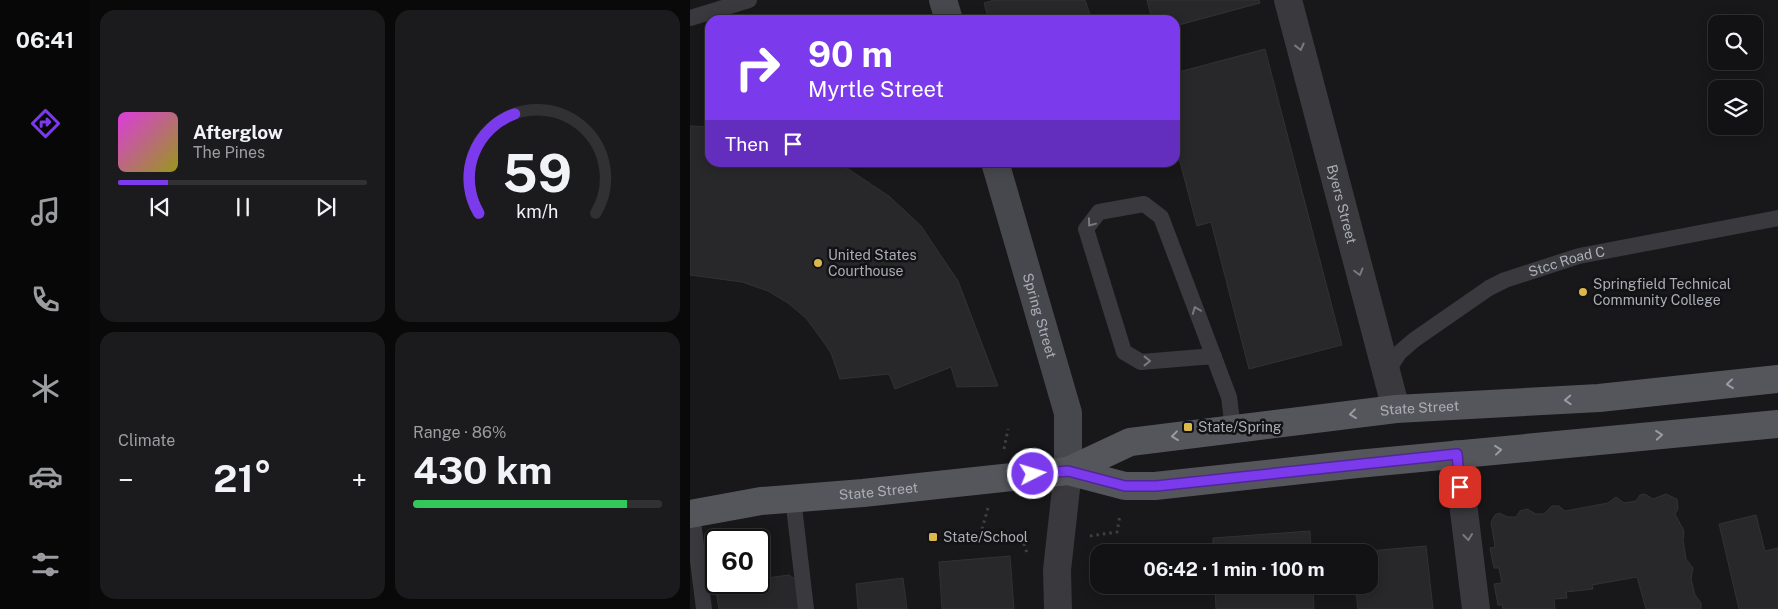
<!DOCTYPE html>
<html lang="en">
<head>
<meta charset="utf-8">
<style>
  body { margin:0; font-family:"Public Sans",sans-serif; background:#1b1a1c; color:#f1f3f6; height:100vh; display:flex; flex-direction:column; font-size:19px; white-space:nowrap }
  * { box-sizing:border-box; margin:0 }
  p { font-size:16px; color:#9c9da0 }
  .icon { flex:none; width:28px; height:28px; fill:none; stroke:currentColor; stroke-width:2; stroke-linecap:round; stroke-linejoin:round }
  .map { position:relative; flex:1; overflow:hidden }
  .sheet { display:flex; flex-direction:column; gap:10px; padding:10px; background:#0a090a; width:600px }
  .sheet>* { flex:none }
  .guide { position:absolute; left:15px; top:15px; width:475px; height:152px; border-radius:15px; box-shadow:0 2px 12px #0003,0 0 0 1px #313133; background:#7c3aed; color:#fff; overflow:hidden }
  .controls { position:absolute; left:1018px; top:15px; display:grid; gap:10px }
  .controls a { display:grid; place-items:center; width:55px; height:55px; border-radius:10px; background:#121113; box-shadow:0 2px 12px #0003,0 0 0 1px #313133; font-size:25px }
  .speed { position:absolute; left:15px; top:529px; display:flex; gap:10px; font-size:25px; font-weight:700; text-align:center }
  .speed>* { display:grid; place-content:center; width:65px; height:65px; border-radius:50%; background:#121113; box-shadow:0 2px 12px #0003,0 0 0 1px #313133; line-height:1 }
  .speed .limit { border:2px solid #111; border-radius:8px; background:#fff; color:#111 }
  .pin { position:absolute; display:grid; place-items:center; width:42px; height:42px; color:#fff; margin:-21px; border-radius:10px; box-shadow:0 2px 8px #0006 }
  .me { position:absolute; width:55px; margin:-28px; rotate:85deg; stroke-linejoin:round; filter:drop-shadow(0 0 4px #0008) }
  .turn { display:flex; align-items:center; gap:18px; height:105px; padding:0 20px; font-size:22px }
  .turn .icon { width:65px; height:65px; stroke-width:2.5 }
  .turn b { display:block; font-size:35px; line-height:42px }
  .then { display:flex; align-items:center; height:48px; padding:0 20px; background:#0003; gap:10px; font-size:19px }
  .big { font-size:38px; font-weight:700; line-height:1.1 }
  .sheet .widget { flex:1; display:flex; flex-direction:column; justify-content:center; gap:8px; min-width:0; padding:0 18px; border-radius:15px; background:#1b1a1c }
  .sheet .dial { align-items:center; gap:0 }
  .dial svg { height:130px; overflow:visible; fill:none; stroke:#313133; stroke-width:7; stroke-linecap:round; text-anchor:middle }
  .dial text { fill:#f1f3f6; stroke:none }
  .song { display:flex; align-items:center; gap:15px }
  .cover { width:60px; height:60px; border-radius:8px; background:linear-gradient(135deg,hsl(300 70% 55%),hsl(60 70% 35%)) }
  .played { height:5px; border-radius:2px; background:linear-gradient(90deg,#7c3aed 20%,#313133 20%) }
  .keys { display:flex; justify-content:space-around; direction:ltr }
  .heat { display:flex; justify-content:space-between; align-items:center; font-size:28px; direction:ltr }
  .charge { height:8px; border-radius:4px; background:linear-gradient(90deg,#34c759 86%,#313133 0) }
  .sheet .tiles { flex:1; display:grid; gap:10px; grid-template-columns:repeat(2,1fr) }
  .trip { position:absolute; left:400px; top:544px; width:288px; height:50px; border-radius:15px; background:#121113; box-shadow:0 2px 12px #0003,0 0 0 1px #313133; font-weight:700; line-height:50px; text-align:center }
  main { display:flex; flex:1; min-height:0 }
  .dock { display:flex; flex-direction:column; width:90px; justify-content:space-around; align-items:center; background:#070708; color:#9c9da0 }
  .dock .icon { width:35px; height:35px }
  .dock .selected { color:#7c3aed }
  .dock b { font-size:22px; color:#f1f3f6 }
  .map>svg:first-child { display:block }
</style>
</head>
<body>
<main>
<nav class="dock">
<b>06:41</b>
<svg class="icon selected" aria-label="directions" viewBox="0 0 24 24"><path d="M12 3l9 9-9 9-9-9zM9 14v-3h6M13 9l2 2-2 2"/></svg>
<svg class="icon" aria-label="music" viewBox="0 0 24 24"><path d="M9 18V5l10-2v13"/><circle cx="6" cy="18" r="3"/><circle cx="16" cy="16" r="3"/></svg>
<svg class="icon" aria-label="phone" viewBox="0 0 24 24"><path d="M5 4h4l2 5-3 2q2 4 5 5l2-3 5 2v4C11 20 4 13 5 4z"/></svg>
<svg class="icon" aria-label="climate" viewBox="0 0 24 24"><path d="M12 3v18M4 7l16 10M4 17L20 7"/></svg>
<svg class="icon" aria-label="car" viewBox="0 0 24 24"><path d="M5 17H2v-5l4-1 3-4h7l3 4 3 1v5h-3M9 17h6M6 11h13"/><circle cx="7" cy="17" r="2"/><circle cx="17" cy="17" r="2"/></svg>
<svg class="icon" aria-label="filters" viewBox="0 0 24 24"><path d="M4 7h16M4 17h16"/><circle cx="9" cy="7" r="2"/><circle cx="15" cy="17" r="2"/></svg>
</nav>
<section class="sheet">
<div class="tiles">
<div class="widget">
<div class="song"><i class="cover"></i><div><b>Afterglow</b><p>The Pines</p></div></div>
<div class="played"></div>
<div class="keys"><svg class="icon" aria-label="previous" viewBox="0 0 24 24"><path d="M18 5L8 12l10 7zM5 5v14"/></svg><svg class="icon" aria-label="pause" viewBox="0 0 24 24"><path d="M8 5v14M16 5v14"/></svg><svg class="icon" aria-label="next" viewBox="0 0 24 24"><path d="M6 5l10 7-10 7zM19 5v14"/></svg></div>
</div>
<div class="widget dial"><svg viewBox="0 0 100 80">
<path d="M14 69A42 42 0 1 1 86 69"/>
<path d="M14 69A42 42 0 0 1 36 8" stroke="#7c3aed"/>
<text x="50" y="56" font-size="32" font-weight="700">59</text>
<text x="50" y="72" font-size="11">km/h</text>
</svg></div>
<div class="widget"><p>Climate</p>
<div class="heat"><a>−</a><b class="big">21°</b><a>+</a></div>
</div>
<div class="widget"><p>Range · 86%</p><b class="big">430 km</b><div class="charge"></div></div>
</div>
</section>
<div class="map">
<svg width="1088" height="609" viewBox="0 0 1088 609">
  <rect width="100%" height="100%" fill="#181719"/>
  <g fill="#28282a" stroke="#323235">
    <polygon points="304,0 395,0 402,20 299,20 294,3"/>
    <polygon points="457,0 569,0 570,3 485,26 485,20 462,20"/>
    <polygon points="575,49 652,345 559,369 521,222 507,226 485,143 485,73"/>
    <polygon points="0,126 20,127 20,162 148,162 200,197 231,226 268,281 308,386 267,387 261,367 205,389 199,374 150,379 141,353 130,337 116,318 98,303 78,291 52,282 0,275"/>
    <polygon points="955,494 963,499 976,494 987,499 988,509 985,514 994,531 993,540 996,559 1003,568 1001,579 1005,595 1011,603 1011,609 956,609 947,577 902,585 903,589 876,592 877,598 864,599 865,609 813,609 812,605 808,605 804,584 812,583 809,568 804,568 800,548 805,547 801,522 805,515 809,513 818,517 826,517 830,511 837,509 846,514 854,514 862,506 869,506 875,511 918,503 926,497 934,503 946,501 950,495"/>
    <polygon points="1066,515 1075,551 1088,548 1088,609 1049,609 1029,524"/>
    <polygon points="620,531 621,552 523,552 523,538"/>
    <polygon points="736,546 743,609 668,609 665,585 679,585 679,552 668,552"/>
    <polygon points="320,556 324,609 252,609 249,562"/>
    <polygon points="99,575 105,579 110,609 29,609 26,591 28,587 33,584 69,582 69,579"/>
    <polygon points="213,578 217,609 168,609 166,584"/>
    <polygon points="525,585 623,585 624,609 526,609"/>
  </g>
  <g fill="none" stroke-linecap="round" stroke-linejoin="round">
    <g stroke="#3f4044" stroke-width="3" stroke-dasharray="2.5 4" stroke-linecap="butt">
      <polyline points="314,449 318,429"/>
      <polyline points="298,508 289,540 331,535 337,553"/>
      <polyline points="400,536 427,532 430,515"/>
    </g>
    <g stroke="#39393e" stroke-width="16">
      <polyline points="0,18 59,0"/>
      <polyline points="524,356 451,362 434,352 396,229 409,212 454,204 471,217 539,397 543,429"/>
      <path id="s1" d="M 697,372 L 709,353 L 724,340 L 799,288 L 815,280 L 889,256 L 1088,218"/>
      <polyline points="103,498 116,609"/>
      <polyline points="2,513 14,609"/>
    </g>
    <g stroke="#39393e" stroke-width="28">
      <path id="s2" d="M 598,0 L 706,409"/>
      <polyline points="767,454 786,609"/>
    </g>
    <polyline stroke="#39393e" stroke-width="28" points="368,609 367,570 378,471"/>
    <g stroke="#47484d" stroke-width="28">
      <polyline points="253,0 259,20"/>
      <path id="s3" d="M 305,162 L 378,413 L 378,471"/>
    </g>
    <g stroke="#55565c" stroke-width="28">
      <path id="s4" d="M 378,471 L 440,442 L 706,409 L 909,398 L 1088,379"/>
      <path id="s5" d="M 0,514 L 71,501 L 173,493 L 378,471 L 435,486 L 465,486 L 667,464 L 1088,424"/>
    </g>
  </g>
  <defs><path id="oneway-chevron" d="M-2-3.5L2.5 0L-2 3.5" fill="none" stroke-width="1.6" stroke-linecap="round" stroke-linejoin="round" transform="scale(1.25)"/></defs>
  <g stroke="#787981">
    <use href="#oneway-chevron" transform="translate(610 47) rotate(76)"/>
    <use href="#oneway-chevron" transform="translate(401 223) rotate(127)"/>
    <use href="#oneway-chevron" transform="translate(669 272) rotate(75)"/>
    <use href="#oneway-chevron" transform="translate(506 310) rotate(-111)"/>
    <use href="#oneway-chevron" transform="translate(457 361)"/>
    <use href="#oneway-chevron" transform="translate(778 537) rotate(83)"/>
  </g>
  <g stroke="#9a9ca5">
    <use href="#oneway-chevron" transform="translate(1040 384) rotate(174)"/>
    <use href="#oneway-chevron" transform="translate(878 400) rotate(177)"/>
    <use href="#oneway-chevron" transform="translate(663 414) rotate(173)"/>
    <use href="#oneway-chevron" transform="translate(969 435) rotate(-5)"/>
    <use href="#oneway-chevron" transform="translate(485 436) rotate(173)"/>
    <use href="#oneway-chevron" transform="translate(808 450) rotate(-6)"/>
  </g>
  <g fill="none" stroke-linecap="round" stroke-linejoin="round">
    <defs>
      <polyline id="route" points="343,474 378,471 435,486 466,486 767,454 770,487"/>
    </defs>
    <use href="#route" stroke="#51269a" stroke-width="12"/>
    <use href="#route" stroke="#7c3aed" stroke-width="9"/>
  </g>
  <g fill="#dcb84c" stroke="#131214" stroke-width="2">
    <circle cx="128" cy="263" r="5"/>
    <circle cx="893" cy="292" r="5"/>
    <rect x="493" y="422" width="10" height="10" rx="2.5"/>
    <rect x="238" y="532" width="10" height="10" rx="2.5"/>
  </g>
  <g text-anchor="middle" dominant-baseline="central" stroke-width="5" stroke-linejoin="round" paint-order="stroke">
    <g font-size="14" fill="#abaeb7" stroke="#131214">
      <text stroke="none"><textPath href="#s2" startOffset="211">Byers Street</textPath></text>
      <text stroke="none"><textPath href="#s1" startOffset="216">Stcc Road C</textPath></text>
      <text stroke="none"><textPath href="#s3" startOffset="160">Spring Street</textPath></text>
      <text stroke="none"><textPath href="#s4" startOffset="360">State Street</textPath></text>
      <text stroke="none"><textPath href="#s5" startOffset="190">State Street</textPath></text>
    </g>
    <g font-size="14" fill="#abaeb7" stroke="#131214" text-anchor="start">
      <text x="138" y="255">United States<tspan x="138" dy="16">Courthouse</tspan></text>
      <text x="903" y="284">Springfield Technical<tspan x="903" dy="16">Community College</tspan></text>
      <text x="508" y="427">State/Spring</text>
      <text x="253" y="537">State/School</text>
    </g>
  </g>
</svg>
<div class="controls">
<a><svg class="icon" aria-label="search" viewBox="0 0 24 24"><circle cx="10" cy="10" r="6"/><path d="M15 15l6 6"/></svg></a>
<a><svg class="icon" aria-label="layers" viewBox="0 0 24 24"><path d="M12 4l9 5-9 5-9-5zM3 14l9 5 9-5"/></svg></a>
</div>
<div class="speed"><div class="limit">60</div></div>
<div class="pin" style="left:770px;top:487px;background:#d93025"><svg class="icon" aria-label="arrive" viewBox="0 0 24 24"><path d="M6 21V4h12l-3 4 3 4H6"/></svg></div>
<svg class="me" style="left:343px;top:474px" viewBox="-20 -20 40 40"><circle r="17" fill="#7c3aed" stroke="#fff" stroke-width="3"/><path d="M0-11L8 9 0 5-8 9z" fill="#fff"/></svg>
<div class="trip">06:42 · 1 min · 100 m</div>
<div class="guide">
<div class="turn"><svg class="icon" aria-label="right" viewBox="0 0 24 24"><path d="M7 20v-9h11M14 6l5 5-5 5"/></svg><div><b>90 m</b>Myrtle Street</div></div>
<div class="then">Then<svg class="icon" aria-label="arrive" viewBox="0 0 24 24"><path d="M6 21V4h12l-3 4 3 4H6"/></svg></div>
</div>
</div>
</main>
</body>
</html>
